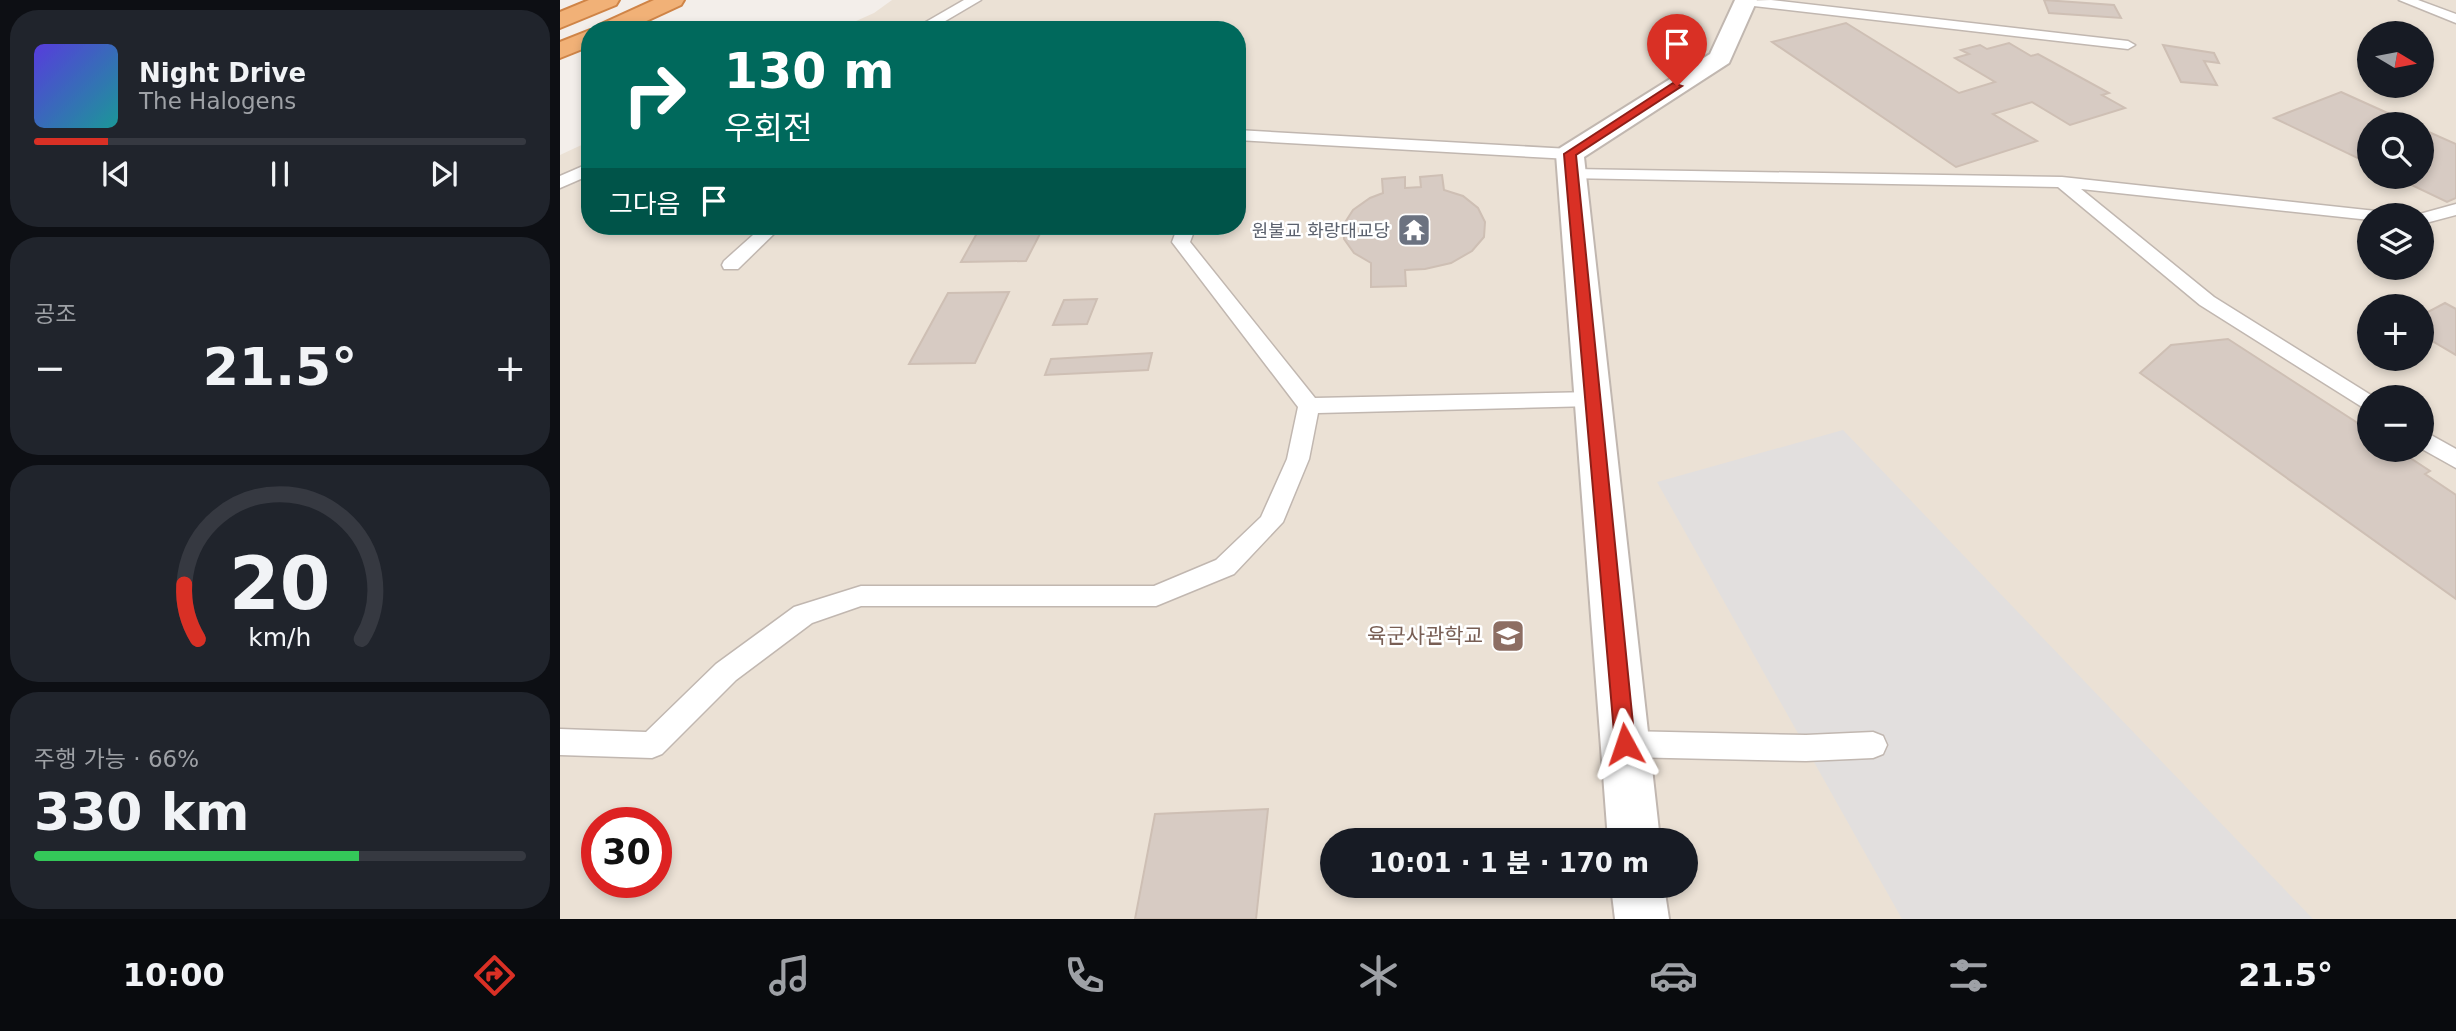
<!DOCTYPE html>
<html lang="ko">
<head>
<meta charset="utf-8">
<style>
  body { margin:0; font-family:"DejaVu Sans","Noto Sans KR",sans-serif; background:#20242c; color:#f1f3f6; height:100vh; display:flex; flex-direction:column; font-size:26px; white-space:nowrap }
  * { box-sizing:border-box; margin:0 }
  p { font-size:23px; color:#9ea1a6 }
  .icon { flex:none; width:38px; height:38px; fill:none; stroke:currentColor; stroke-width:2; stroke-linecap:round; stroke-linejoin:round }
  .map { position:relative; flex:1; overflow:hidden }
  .side { display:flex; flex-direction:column; gap:10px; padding:10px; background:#0d0f14; width:560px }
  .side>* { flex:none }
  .banner { position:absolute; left:21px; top:21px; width:665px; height:214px; border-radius:28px; box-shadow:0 4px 10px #0003; background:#00695c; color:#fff; overflow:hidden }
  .needle { width:46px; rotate:100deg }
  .tools { position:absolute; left:1797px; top:21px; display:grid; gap:14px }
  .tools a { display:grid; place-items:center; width:77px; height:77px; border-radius:50%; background:#171b24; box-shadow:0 4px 10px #0003; font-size:35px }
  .speed { position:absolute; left:21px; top:807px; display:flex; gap:14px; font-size:35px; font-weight:700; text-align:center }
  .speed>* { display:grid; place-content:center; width:91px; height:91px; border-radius:50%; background:#171b24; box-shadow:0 4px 10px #0003; line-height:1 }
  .speed .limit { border:10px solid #d22; background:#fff; color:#111 }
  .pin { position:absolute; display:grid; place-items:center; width:60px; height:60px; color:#fff; margin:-72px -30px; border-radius:50% 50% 50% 0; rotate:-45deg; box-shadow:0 0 7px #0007 }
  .pin .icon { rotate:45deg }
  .me { position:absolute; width:77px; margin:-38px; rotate:355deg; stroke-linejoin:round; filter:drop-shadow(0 0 5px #0008) }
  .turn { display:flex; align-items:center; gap:24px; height:147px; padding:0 28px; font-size:32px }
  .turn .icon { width:91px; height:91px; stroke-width:2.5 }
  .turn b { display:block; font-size:49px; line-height:60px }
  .then { display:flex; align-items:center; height:66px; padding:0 28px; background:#0003; gap:14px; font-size:26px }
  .big { font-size:52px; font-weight:800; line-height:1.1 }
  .side .card { flex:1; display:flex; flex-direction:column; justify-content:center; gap:10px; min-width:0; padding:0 24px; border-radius:28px; background:#20242c }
  .side .dial { align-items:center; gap:0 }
  .dial svg { height:182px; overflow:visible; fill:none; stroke:#363941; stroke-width:7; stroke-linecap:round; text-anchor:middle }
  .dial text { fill:#f1f3f6; stroke:none }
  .song { display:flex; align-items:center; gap:21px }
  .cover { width:84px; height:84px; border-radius:10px; background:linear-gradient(135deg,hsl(250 70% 55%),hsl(180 70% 35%)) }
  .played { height:7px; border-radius:4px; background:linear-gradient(90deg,#d93025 15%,#363941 15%) }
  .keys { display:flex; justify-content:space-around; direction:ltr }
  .heat { display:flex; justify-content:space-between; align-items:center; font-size:38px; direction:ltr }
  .charge { height:10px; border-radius:5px; background:linear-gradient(90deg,#34c759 66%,#363941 0) }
  .trip { position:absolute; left:760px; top:828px; width:378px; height:70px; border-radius:35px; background:#171b24; box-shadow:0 4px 10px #0003; font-weight:800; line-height:70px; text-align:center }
  .tabs { display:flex; height:112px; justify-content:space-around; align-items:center; background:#090b0e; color:#9ea1a6 }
  .tabs .icon { width:49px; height:49px }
  .tabs .on { color:#d93025 }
  .tabs b { font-size:32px; color:#f1f3f6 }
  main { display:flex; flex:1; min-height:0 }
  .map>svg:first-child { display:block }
</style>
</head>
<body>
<main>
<section class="side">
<div class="card">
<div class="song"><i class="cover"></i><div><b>Night Drive</b><p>The Halogens</p></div></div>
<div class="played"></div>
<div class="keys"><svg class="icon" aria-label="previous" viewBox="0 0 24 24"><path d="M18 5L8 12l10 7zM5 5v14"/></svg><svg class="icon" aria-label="pause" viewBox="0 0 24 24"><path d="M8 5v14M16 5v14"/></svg><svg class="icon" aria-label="next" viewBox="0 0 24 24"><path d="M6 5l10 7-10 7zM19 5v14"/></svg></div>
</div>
<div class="card"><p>공조</p>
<div class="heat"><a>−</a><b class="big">21.5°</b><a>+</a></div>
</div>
<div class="card dial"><svg viewBox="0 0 100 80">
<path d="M14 69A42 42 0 1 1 86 69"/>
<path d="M14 69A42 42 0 0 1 8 45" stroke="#d93025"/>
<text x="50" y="56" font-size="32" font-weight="700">20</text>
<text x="50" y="72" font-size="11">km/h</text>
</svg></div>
<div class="card"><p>주행 가능 · 66%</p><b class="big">330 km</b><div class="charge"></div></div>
</section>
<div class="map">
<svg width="1896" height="919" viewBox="0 0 1896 919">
  <rect width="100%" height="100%" fill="#f3eeea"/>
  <path fill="#ebe1d5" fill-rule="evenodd" d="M 332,0 L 1896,0 L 1896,919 L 0,919 L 0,155 L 30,141 L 30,226 L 677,226 L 677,30 L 276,30 L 314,13 ZM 1810,33 L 1862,33 L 1862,86 L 1810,86 ZM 1810,124 L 1862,124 L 1862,177 L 1810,177 ZM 1810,215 L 1862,215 L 1862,268 L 1810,268 ZM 1810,306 L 1862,306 L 1862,359 L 1810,359 ZM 1810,397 L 1862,397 L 1862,450 L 1810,450 ZM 37,822 L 96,822 L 96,882 L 37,882 ZM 772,840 L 1125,840 L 1125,886 L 772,886 Z"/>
  <polygon fill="#e2dfde" points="1283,430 1753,919 1342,919 1097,482"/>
  <g fill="#d7cbc3" stroke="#cebfb4" stroke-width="2">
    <polygon points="1484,0 1554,5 1561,18 1489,13"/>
    <polygon points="1286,23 1399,93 1435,82 1395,58 1409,54 1401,50 1420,45 1427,49 1449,43 1471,56 1478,54 1549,93 1542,95 1565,108 1510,125 1472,102 1433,114 1477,141 1396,167 1212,42"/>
    <polygon points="1603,45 1654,53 1659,63 1644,61 1657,85 1621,82"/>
    <polygon points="1781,92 1852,124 1810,124 1810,164 1714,118"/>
    <polygon points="1862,129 1896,144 1896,198 1887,202 1835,177 1862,177"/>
    <polygon points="882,175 884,190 903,196 918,208 925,222 924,237 912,251 891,263 865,269 845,270 846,286 811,287 811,263 794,253 784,239 784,224 793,210 810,198 823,193 822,179 845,177 845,188 861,187 860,177"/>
    <polygon points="421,226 484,226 466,261 401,262"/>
    <polygon points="449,292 415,363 349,364 388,293"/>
    <polygon points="537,299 527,324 493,325 504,300"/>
    <polygon points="1885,303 1896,309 1896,355 1862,335 1862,315"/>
    <polygon points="1668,339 1810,431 1810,450 1838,450 1870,471 1865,474 1896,495 1896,599 1580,373 1611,345"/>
    <polygon points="592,353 588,370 485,375 491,359"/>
    <polygon points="708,809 696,919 575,919 595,814"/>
  </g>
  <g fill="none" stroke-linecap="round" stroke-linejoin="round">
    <defs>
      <g id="lane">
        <polygon points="404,0 421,0 370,30 352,30"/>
        <polygon points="1211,0 1568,41 1575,45 1568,49 1185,5 1178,1"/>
        <polygon points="1839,0 1858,0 1896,14 1896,23"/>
        <polygon points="677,130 1010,149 1018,154 1010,159 677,140"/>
        <polygon points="30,163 30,175 0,188 0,176"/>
        <polygon points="1012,169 1502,177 1816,211 1819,215 1810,215 1810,220 1521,189 1654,297 1814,397 1810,397 1810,412 1640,305 1498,187 1006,178 1004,174"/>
        <polygon points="1896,204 1896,215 1862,224 1862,215 1856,215"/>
        <polygon points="203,226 222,226 178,269 164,269 162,265 164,261"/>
        <polygon points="618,226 636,226 630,242 755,398 1033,392 1041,394 1044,399 1041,404 1033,406 758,413 749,459 723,522 674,574 596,606 301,606 252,623 176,680 102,754 92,758 0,755 0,729 86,732 156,664 234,607 301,586 594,586 656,560 701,517 727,459 738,407 612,242"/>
        <polygon points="1862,430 1896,449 1896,468 1862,449"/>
        <polygon points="1065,731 1246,735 1313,732 1323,736 1327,745 1323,754 1313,758 1246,761 1065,757 1055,753 1051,744 1055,735"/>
      </g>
      <g id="street">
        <polygon points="1175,0 1197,0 1169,63 1024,157 1100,840 1048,840 996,154 1000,148 1150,54"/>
        <polygon points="1051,886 1104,886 1109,919 1055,919"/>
      </g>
      <g id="highway">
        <polygon points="29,0 59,0 56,5 0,28 0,12"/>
        <polygon points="94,0 124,0 121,5 67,30 35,30 39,25"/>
        <polygon points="30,30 30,46 0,58 0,42"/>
      </g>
    </defs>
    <use href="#lane" stroke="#c1b7b0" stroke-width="3"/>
    <use href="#street" stroke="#c1b7b0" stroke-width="4"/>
    <use href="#highway" stroke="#cf8447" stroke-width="4"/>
    <use href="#lane" fill="#fff" fill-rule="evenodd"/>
    <use href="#street" fill="#fff" fill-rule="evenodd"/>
    <use href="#highway" fill="#f1b177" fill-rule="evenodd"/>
  </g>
  <polygon fill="#d93025" stroke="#8d1f18" stroke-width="2" points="1113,83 1122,86 1016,155 1075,744 1072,751 1065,753 1058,751 1055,744 1004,154"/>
  <defs>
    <symbol id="temple-square" viewBox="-11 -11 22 22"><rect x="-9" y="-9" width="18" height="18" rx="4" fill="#6b7280" stroke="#fff"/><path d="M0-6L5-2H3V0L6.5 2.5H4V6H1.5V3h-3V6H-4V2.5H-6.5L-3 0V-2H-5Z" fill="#fff"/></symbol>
    <symbol id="university-square" viewBox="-11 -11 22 22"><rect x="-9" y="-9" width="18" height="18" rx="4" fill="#8d6e63" stroke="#fff"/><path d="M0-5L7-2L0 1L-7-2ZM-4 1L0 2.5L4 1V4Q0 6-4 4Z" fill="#fff"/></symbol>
  </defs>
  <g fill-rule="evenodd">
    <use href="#temple-square" x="835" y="211" width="38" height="38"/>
    <use href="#university-square" x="929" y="617" width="38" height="38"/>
  </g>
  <g text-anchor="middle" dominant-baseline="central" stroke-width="5" stroke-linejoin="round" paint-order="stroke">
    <g font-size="18" fill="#5b616d" stroke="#fff" text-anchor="end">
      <text x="830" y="230">원불교 화랑대교당</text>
    </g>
    <g font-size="21" fill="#785e54" stroke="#fff" text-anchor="end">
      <text x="923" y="636">육군사관학교</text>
    </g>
  </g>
</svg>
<div class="tools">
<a><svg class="needle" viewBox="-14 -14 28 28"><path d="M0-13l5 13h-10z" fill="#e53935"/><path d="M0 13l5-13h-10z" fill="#9ea1a6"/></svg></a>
<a><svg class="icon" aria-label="search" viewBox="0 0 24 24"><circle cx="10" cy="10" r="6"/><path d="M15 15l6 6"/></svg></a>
<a><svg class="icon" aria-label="layers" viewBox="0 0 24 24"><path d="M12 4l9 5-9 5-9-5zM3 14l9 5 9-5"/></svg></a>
<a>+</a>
<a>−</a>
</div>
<div class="speed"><div class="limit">30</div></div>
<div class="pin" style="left:1117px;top:86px;background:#d93025"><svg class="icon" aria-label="arrive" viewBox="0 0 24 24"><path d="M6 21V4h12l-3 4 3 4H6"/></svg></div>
<svg class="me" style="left:1065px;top:744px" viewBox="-20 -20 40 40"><path d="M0-17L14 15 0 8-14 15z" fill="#d93025" stroke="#fff" stroke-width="4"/></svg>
<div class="trip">10:01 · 1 분 · 170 m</div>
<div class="banner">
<div class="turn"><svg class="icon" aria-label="right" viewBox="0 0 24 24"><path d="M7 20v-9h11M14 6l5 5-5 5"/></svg><div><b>130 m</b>우회전</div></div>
<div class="then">그다음<svg class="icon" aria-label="arrive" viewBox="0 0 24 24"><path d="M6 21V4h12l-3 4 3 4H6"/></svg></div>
</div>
</div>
</main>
<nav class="tabs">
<b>10:00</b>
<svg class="icon on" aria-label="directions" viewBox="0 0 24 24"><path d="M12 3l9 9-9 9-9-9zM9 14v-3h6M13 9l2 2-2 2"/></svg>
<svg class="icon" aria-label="music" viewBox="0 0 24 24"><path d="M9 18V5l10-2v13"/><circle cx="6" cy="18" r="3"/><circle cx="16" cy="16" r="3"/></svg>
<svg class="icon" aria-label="phone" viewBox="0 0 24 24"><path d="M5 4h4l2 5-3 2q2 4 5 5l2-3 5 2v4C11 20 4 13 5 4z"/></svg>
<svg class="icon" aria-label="climate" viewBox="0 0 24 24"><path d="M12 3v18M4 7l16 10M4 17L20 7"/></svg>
<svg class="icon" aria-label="car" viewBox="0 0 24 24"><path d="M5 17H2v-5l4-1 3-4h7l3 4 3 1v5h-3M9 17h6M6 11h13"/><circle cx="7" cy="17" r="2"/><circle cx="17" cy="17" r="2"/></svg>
<svg class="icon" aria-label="filters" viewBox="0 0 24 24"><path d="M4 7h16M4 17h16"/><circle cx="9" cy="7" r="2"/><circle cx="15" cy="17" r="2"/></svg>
<b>21.5°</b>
</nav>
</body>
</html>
